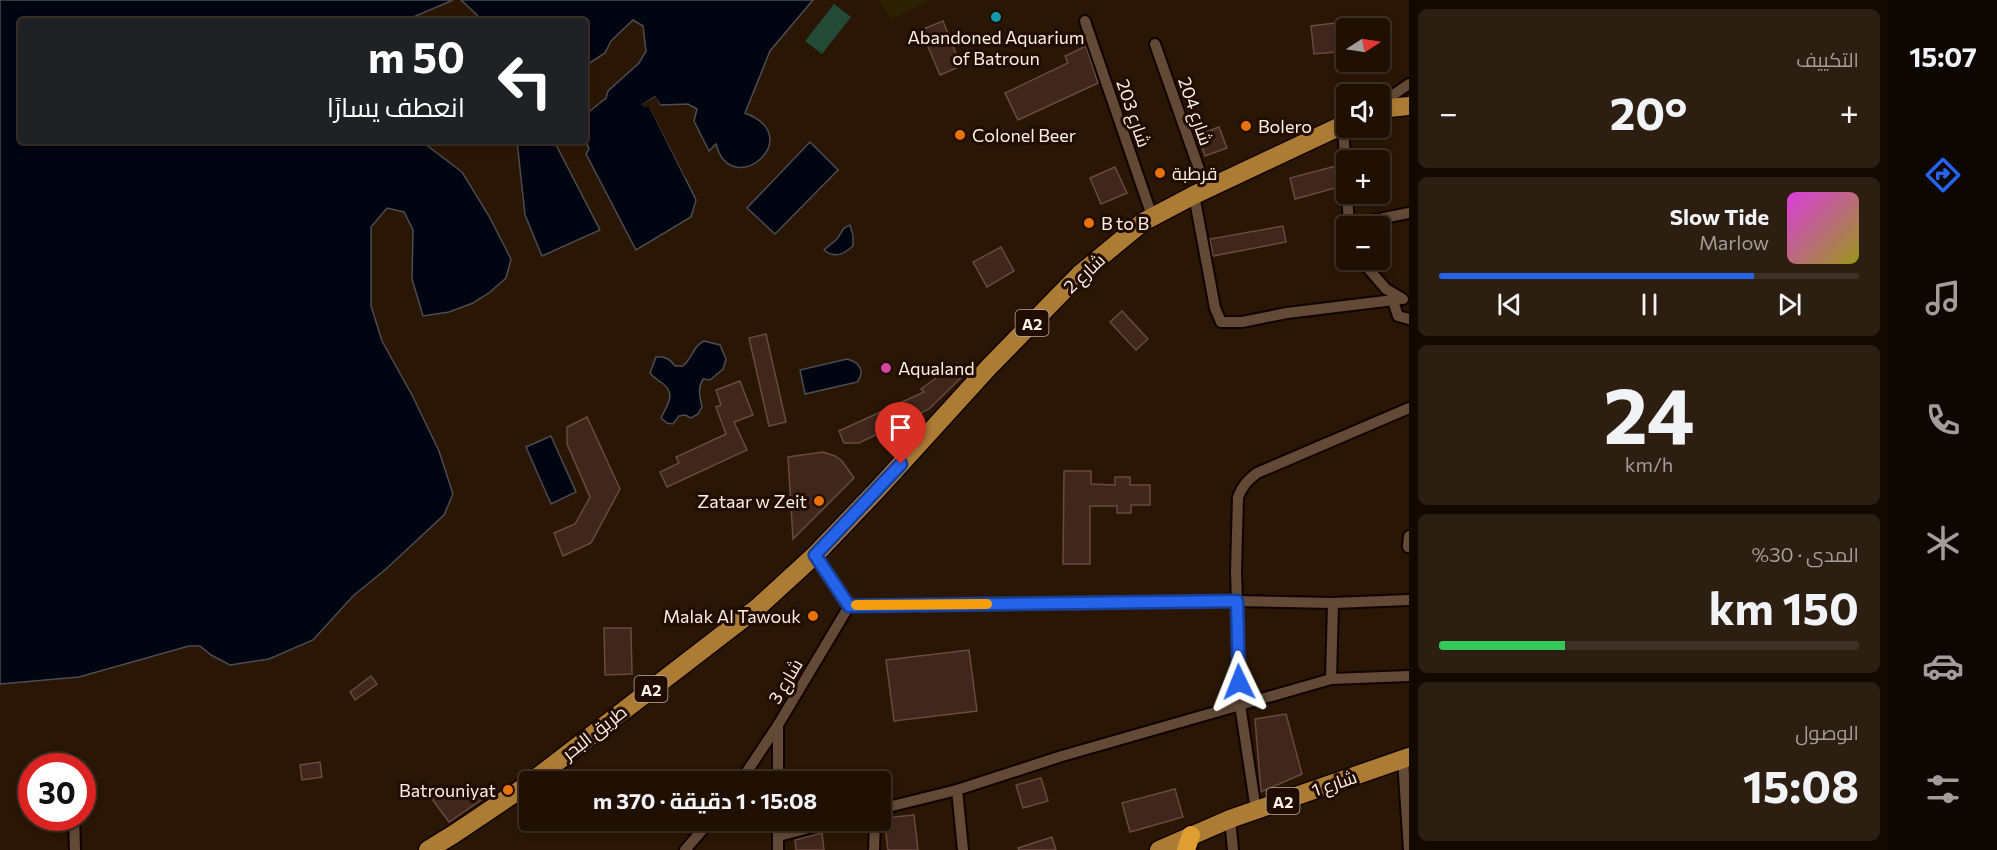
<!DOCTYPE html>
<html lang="ar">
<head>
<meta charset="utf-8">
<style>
  body { margin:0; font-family:Commissioner,Cairo,sans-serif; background:#2d1e12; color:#f1f3f6; direction:rtl; height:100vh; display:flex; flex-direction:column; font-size:22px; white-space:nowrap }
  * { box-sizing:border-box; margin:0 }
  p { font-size:20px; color:#a29d9a }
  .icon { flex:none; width:33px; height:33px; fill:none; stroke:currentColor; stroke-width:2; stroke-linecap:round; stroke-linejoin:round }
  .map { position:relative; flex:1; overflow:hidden; direction:ltr }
  .drawer { display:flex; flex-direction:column; gap:9px; padding:9px; background:#120902; width:480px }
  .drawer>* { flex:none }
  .guide { position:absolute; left:18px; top:18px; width:570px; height:126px; border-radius:6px; box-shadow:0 3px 9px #0003,0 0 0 2px #3d3025; direction:rtl; background:#202124; color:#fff; overflow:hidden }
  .needle { width:39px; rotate:78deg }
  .buttons { position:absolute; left:1336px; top:18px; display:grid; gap:12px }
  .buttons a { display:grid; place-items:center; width:54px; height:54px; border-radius:6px; background:#201003; box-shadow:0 3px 9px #0003,0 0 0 2px #3d3025; font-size:30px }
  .speed { position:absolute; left:18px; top:753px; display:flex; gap:12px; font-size:30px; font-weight:700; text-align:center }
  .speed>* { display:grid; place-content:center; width:78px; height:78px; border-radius:50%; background:#201003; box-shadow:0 3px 9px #0003,0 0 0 2px #3d3025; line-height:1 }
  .speed .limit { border:9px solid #d22; background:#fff; color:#111 }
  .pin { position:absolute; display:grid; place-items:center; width:51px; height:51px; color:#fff; margin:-62px -26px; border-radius:50% 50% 50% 0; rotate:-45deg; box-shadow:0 0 6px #0007 }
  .pin .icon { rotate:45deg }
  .me { position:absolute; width:66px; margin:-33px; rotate:358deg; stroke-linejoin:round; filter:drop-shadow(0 0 4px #0008) }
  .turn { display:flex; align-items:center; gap:21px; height:126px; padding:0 24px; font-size:27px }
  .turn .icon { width:78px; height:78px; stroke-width:2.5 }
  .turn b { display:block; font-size:42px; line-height:51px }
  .big { font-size:45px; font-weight:700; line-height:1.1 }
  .drawer .tile { flex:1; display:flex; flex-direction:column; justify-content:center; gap:9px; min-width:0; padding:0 21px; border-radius:9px; background:#2d1e12 }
  .drawer .dial { align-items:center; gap:0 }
  .dial b { font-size:78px; line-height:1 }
  .song { display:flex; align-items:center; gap:18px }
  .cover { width:72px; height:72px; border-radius:9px; background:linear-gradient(135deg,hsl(300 70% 55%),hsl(60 70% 35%)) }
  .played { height:6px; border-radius:3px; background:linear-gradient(90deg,#2563eb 75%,#3d3025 75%) }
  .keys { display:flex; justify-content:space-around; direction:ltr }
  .heat { display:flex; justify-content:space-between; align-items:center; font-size:33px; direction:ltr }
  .charge { height:9px; border-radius:4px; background:linear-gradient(90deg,#34c759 30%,#3d3025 0) }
  .trip { position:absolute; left:519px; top:771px; width:372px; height:60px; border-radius:6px; background:#201003; box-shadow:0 3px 9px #0003,0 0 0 2px #3d3025; font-weight:700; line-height:60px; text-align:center; direction:rtl }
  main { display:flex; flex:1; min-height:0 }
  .tab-bar { display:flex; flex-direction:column; width:108px; justify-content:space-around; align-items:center; background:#0d0601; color:#a29d9a }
  .tab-bar .icon { width:42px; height:42px }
  .tab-bar .active { color:#2563eb }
  .tab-bar b { font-size:27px; color:#f1f3f6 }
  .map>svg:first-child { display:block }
</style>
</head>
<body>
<main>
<nav class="tab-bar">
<b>15:07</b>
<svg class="icon active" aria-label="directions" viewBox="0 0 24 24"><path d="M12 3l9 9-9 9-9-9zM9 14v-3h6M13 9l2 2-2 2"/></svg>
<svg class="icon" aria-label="music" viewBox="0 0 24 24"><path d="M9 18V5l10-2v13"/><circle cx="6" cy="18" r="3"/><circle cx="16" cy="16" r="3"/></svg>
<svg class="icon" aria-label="phone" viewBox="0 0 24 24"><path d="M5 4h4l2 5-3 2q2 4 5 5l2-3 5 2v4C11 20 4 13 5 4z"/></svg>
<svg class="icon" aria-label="climate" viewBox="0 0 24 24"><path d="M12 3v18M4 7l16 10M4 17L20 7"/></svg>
<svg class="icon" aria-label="car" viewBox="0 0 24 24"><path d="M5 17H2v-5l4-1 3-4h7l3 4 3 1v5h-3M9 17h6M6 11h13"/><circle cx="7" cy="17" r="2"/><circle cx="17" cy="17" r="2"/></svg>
<svg class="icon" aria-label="filters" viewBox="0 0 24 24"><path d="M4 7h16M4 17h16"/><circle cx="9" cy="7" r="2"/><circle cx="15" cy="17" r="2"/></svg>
</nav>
<section class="drawer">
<div class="tile"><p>التكييف</p>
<div class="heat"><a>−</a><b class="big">20°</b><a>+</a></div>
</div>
<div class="tile">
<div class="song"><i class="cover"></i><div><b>Slow Tide</b><p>Marlow</p></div></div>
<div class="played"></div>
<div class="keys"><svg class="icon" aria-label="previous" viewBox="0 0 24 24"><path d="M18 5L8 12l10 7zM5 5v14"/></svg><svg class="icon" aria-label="pause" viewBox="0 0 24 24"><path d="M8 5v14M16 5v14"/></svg><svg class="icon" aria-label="next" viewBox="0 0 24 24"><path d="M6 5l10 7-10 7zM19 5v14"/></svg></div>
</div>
<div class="tile dial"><b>24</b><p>km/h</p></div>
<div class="tile"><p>المدى · 30%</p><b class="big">150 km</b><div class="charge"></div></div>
<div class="tile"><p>الوصول</p><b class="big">15:08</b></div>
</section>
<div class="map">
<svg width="1409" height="850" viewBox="0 0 1409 850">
  <rect width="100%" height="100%" fill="#2a1604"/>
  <polygon fill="#224a37" points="834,4 851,17 822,54 805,41"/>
  <polygon fill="#2a2202" points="879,0 930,0 891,20"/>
  <g fill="#000512" stroke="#4c4c51" stroke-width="1.5">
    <polygon points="0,0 453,0 404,21 21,21 21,141 421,141 462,172 489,216 511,259 506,278 489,293 473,303 449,312 423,316 412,279 413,230 404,212 387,208 371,227 371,306 382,341 412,395 439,451 453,494 444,515 386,569 353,596 313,640 269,659 230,665 211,655 200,646 189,646 79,677 0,684"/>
    <path d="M 461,0 L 813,0 L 770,51 L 745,113 C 809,137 731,202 716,144 L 709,151 L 694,121 L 697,109 L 688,104 L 660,105 L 655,97 L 643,104 L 649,105 L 696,200 L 691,217 L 636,250 L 586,154 L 589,149 L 585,139 L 585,115 L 606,98 L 608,91 L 639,63 L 646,51 L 643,26 L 633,20 L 611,41 L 605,53 L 585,66 L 585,21 L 479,21 L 477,15 Z"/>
    <polygon points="517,141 554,141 600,230 542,256 525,215"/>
    <polygon points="810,142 838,170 775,234 747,208"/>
    <path d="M 850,225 L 853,235 L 853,246 C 844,254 835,259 824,250 L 837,239 L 844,228 Z"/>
    <path d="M 704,341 L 720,345 L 726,359 L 723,369 L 710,380 L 703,379 C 697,389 700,397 702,407 L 698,414 L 691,418 L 685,415 L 679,416 L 673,424 L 667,423 L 661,418 C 667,405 677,394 662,383 C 657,379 654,378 650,373 L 656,357 C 665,356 670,359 675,366 L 683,366 C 693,358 692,347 704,341 Z"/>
    <path d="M 847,359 C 859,362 866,371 857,382 L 805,394 L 800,370 Z"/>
    <polygon points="551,436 576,492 551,504 526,447"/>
  </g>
  <polygon fill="#2a1604" points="656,97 661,108 657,107 654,101 650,103 688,175 685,177 649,106 644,108 642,104"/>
  <g fill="#41261c" stroke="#684a3f" stroke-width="1.5">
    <polygon points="943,21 961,66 940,75 921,30"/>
    <polygon points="1343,22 1346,51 1314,54 1311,26"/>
    <polygon points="1086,46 1098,83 1018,120 1005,93 1068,63 1065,56"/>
    <polygon points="1219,127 1227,148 1205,156 1198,135"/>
    <polygon points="1336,166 1339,187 1295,199 1290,178"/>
    <polygon points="1115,167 1127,193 1101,204 1090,178"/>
    <polygon points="1283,226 1286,242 1213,256 1210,239"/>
    <polygon points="1001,247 1014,271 987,287 973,262"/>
    <polygon points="1122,311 1148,339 1136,350 1110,322"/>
    <polygon points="766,334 786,422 769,426 749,338"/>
    <polygon points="957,363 965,374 929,409 859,443 844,443 839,431 924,392 921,389"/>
    <polygon points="740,381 753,415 734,422 747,450 667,487 660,472 679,463 676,457 726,434 716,407 721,405 716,390"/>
    <polygon points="587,417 620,489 591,543 563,556 554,533 575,524 590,497 567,444 567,427"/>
    <polygon points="823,452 835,456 842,461 854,478 793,539 788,457"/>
    <polygon points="1064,471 1091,471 1091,484 1115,485 1115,477 1130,477 1130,485 1150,485 1150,505 1131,505 1131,513 1117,513 1117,506 1090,506 1090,564 1063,564"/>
    <polygon points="604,628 631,628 632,674 605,675"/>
    <polygon points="969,650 977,711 894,721 886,660"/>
    <polygon points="371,676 377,684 355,700 350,692"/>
    <polygon points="1286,714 1302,774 1261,792 1255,719"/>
    <polygon points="320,762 322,777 302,780 300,765"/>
    <polygon points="1041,778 1048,801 1023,808 1016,785"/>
    <polygon points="451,789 476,791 481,800 449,822 432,799"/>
    <polygon points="1175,789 1183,817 1130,832 1122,803"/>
    <polygon points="914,815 918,850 888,850 884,818"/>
    <polygon points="822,833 824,850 796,850 795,840"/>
    <polygon points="1052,837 1056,850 1019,850 1018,848"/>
  </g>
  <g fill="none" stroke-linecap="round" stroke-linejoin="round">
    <defs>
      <g id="street">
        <polyline points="1085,21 1152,216"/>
        <polyline points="1155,44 1206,189"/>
        <polyline points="1380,104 1409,84"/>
        <polyline points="1343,125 1349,226"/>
        <polyline points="1194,195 1215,308 1221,322 1242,322 1287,313 1402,299"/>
        <polyline points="1349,225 1409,213"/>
        <polyline points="1361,260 1386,289 1403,299"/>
        <polyline points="1393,301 1398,316 1409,319"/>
        <polyline points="1408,547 1409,536"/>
        <polyline points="815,555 849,606"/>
        <polyline points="849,606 1237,601 1333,603 1409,600"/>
        <polyline points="1331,679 1333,603"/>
        <polyline points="71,760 72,766"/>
        <polyline points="1403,760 1409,850"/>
        <polyline points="740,782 778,725"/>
        <polyline points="778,782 778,725 849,606"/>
        <polyline points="957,790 963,850"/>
        <polyline points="880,809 957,790 1062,756 1331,679 1409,676"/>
        <path d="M 1256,810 L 1240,705 L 1236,571 L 1238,497 C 1242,486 1248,480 1257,473 L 1409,408"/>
        <polyline points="74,818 75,850"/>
        <polyline points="1230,819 1233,850"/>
        <polyline points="779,836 839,820"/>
        <polyline points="685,850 711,820"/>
        <polyline points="778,850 778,820"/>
        <polyline points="874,850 875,820"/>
      </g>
      <g id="primary">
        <polyline points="1380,109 1409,106"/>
        <polyline points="531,782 757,608 815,555 878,489 989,367 1080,274 1143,222 1194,195 1347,123"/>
        <polyline points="428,850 454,834 530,783"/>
        <polyline points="1159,850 1230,819 1409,757"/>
      </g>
      <polyline id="highway" points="1186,850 1191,835"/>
    </defs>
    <use href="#street" stroke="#120200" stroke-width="14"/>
    <use href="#primary" stroke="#120200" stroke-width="21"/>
    <use href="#highway" stroke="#120200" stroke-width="21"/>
    <use href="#street" stroke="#624a37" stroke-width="10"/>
    <use href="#primary" stroke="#ad7c34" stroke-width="18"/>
    <use href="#highway" stroke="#df9e32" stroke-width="18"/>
  </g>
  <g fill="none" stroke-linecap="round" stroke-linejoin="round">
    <defs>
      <polyline id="route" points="901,464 815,555 849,606 1237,601 1239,682"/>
    </defs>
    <use href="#route" stroke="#184099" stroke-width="15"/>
    <use href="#route" stroke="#2563eb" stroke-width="10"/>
    <polyline stroke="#f59e0b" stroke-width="10" points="856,605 987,604"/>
  </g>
  <circle fill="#0f9aa8" stroke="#200c00" stroke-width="2" cx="996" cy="17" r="6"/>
  <g fill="#e8710a" stroke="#200c00" stroke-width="2">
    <circle cx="1246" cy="126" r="6"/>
    <circle cx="960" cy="135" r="6"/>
    <circle cx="1160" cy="173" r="6"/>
    <circle cx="1089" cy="223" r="6"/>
    <circle cx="819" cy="501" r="6"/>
    <circle cx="813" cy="616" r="6"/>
    <circle cx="508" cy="790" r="6"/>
  </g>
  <circle fill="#d1479c" stroke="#200c00" stroke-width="2" cx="886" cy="368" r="6"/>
  <g text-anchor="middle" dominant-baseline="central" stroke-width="6" stroke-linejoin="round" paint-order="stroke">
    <g fill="#200c00" stroke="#bcaca0" stroke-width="1.5">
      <rect x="1015.5" y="310" width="33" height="26" rx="4.5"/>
      <rect x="634.5" y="676" width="33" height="26" rx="4.5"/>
      <rect x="1266.5" y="788" width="33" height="26" rx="4.5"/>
    </g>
    <g font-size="16" font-weight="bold" fill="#fff0e4">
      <text x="1032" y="323">A2</text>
      <text x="651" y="689">A2</text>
      <text x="1283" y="801">A2</text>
    </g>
    <g font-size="18" fill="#fff0e4" stroke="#200c00" text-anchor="start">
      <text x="996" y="37" text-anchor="middle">Abandoned Aquarium<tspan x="996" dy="21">of Batroun</tspan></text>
      <text x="1258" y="126">Bolero</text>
      <text x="972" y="135">Colonel Beer</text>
      <text x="1172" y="173">قرطبة</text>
      <text x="1101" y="223">B to B</text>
      <text x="898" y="368">Aqualand</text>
      <text x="807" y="501" text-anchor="end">Zataar w Zeit</text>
      <text x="801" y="616" text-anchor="end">Malak Al Tawouk</text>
      <text x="496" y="790" text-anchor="end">Batrouniyat</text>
    </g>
    <g font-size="18" fill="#fff0e4" stroke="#200c00">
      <text transform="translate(1196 111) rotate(71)">شارع 204</text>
      <text transform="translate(1134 113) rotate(71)">شارع 203</text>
      <text transform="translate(1084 273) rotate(-43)">شارع 2</text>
      <text transform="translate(785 681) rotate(-59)">شارع 3</text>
      <text transform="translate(594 732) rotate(-38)">طريق البحر</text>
      <text transform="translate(1334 783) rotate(-19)">شارع 1</text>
    </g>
  </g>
</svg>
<div class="buttons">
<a><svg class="needle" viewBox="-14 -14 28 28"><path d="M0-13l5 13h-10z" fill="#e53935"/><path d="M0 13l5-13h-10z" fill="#a29d9a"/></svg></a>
<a><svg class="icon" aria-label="sound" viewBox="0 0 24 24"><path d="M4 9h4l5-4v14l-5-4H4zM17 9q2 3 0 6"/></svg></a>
<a>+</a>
<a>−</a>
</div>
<div class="speed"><div class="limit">30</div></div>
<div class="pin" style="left:901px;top:464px;background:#d93025"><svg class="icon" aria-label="arrive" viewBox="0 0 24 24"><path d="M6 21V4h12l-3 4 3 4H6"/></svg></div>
<svg class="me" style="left:1239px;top:682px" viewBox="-20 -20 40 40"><path d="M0-17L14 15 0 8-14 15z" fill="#2563eb" stroke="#fff" stroke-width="4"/></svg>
<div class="trip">15:08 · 1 دقيقة · 370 m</div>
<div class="guide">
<div class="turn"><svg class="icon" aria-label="left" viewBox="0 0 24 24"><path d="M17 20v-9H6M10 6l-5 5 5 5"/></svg><div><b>50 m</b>انعطف يسارًا</div></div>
</div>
</div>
</main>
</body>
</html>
